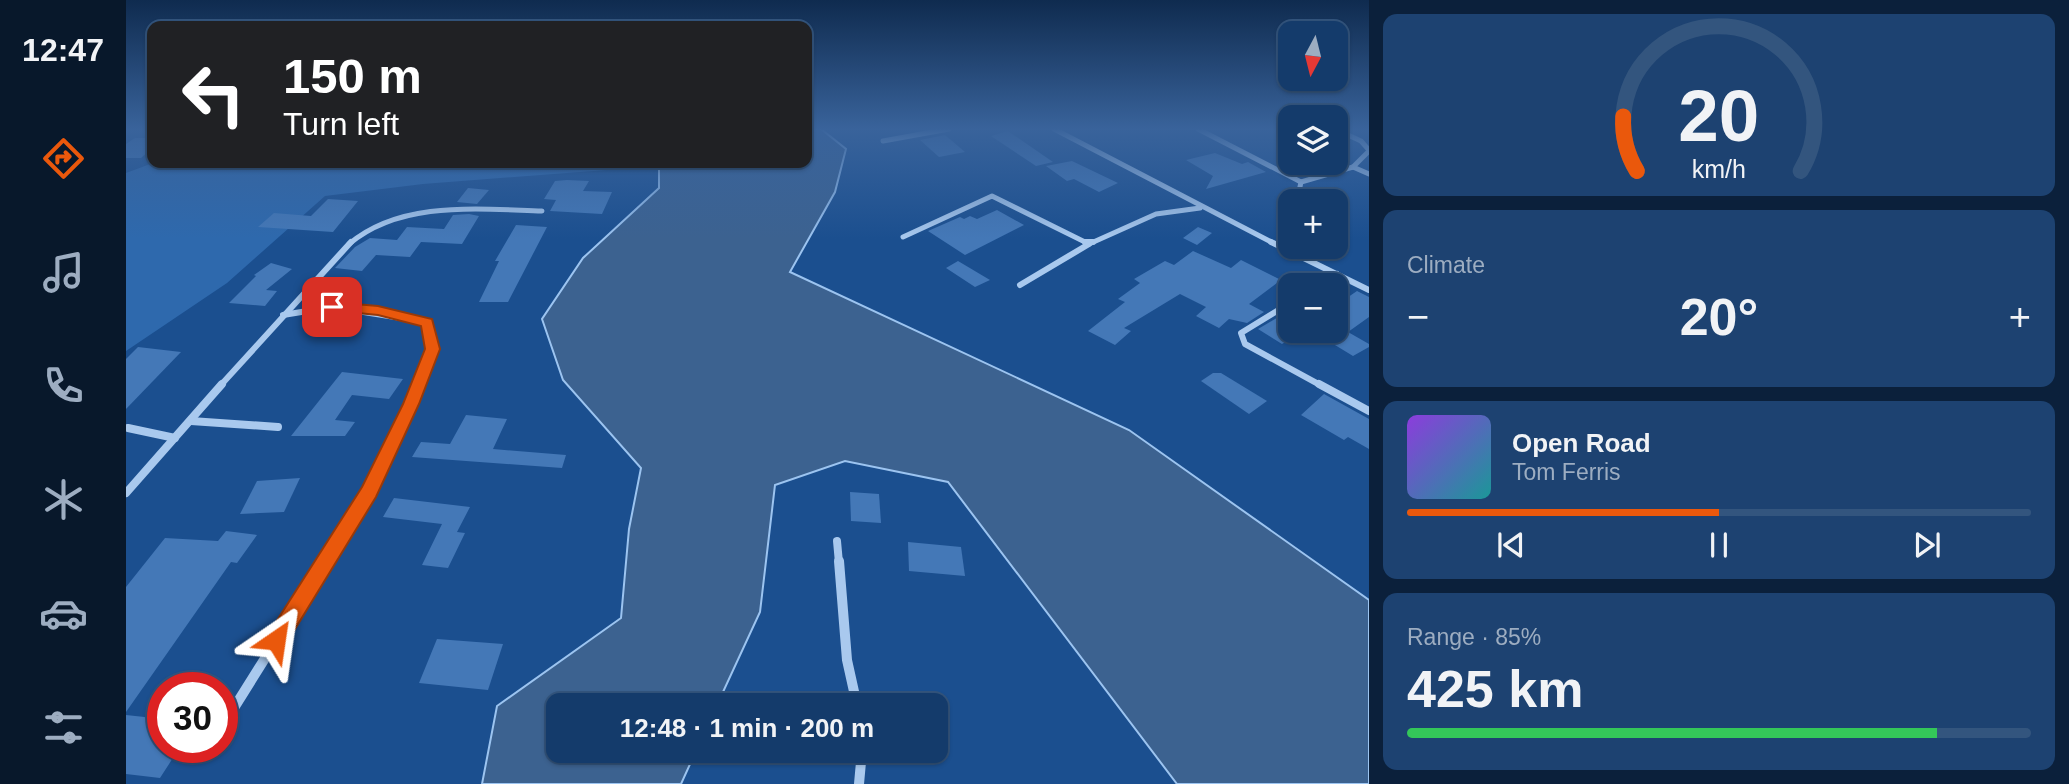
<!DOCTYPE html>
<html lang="en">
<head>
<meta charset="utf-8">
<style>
  body { margin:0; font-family:Arial,sans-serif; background:#1d4271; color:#f1f3f6; height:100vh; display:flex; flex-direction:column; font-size:26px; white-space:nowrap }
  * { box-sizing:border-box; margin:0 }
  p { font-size:23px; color:#9dadc1 }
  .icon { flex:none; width:38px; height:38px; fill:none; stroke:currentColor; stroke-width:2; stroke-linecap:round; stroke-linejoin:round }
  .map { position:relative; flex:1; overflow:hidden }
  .sheet { display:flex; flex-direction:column; gap:14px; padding:14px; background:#0b203b; width:700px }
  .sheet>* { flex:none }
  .hud { position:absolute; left:21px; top:21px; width:665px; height:147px; border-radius:14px; box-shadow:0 2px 5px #0004,0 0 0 2px #33557e; background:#202124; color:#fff; overflow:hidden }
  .needle { width:46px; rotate:187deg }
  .tools { position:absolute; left:1152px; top:21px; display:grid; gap:14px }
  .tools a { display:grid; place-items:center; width:70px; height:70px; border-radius:14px; background:#143b6b; box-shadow:0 2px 5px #0004,0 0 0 2px #33557e; font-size:35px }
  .speed { position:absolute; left:21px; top:672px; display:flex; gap:14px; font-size:35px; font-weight:700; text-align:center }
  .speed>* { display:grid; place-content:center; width:91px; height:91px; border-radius:50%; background:#143b6b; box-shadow:0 2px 5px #0004,0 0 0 2px #33557e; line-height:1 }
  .speed .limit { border:10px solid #d22; background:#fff; color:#111 }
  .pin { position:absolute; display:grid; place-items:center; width:60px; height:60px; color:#fff; margin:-30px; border-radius:14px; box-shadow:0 4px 10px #0006 }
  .me { position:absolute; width:77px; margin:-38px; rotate:32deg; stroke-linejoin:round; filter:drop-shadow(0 0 5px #0008) }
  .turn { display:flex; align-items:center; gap:24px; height:147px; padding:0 21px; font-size:32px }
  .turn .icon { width:91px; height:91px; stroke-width:2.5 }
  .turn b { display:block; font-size:49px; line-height:60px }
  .big { font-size:52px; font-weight:700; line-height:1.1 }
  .sheet .card { flex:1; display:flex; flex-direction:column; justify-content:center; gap:10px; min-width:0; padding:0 24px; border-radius:14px; background:#1d4271 }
  .sheet .dial { align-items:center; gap:0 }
  .dial svg { height:182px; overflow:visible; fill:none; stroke:#33557e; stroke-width:7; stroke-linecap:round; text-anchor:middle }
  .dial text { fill:#f1f3f6; stroke:none }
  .song { display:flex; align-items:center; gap:21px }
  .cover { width:84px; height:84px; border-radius:10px; background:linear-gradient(135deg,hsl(270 70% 55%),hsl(180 70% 35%)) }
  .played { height:7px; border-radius:4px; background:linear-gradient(90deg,#ea580c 50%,#33557e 50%) }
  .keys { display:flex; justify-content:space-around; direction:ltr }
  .heat { display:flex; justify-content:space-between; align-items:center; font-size:38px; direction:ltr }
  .charge { height:10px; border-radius:5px; background:linear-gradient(90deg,#34c759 85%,#33557e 0) }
  .trip { position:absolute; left:420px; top:693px; width:402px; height:70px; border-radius:14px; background:#143b6b; box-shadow:0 2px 5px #0004,0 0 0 2px #33557e; font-weight:700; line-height:70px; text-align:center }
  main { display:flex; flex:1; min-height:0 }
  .menu { display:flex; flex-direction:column; width:126px; justify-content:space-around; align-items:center; background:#08182b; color:#9dadc1 }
  .menu .icon { width:49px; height:49px }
  .menu .selected { color:#ea580c }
  .menu b { font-size:32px; color:#f1f3f6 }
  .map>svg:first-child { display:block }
</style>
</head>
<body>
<main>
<nav class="menu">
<b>12:47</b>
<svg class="icon selected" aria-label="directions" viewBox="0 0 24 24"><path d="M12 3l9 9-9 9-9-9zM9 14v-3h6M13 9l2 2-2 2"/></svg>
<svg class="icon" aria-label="music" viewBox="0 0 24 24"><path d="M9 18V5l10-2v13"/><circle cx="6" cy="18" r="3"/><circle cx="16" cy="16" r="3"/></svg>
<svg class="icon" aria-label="phone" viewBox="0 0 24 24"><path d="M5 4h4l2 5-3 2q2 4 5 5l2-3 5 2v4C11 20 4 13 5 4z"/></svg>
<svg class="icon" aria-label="climate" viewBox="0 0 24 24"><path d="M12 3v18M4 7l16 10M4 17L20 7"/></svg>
<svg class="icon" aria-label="car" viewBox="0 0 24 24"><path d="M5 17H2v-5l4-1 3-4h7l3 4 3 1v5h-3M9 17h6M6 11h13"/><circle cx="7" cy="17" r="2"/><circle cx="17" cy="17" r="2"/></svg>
<svg class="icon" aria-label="filters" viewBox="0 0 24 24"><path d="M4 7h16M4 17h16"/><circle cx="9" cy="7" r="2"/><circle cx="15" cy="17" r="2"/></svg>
</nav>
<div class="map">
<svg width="1243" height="784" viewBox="0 0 1243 784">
  <rect width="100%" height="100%" fill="#1b4f8f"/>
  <polygon fill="#2e69ad" points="27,163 526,163 533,166 297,184 199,196 101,283 0,351 0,173"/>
  <polygon fill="#3c6290" stroke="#9cc4f0" stroke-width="2" points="681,129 695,129 720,149 709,192 664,272 1003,430 1243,600 1243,784 1051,784 822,482 719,461 649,485 634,612 591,705 432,705 432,751 570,751 555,784 356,784 371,706 495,618 503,529 515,468 437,380 416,319 457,258 533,188 533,166 526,163 681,163"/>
  <g fill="#4478b7">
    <polygon points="882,131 927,162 910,166 865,136"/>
    <polygon points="819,135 839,152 813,157 794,140"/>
    <polygon points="9,138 26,138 26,148 15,158 0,158 0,144"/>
    <polygon points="1089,153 1116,164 1122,162 1140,172 1080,189 1087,176 1060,160"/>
    <polygon points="946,161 992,183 973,192 948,179 941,181 920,166"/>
    <polygon points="441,180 463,181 457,191 486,192 476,214 424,211 430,200 418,199 429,181"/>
    <polygon points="342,188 363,190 351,204 331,202"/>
    <polygon points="202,199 232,201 207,232 132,227 148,213 185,216"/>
    <polygon points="871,210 898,225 839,255 802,231 834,217 838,219 844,216 851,219"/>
    <polygon points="343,214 353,216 336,244 295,242 284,257 250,255 236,271 209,268 229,247 244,238 271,240 281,227 318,229 327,215"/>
    <polygon points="390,225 421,227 382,302 353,302 373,261 369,261"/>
    <polygon points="1072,227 1086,233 1071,245 1057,238"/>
    <polygon points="1067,251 1105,268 1115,260 1155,280 1123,304 1138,312 1121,323 1103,319 1093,328 1070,316 1080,307 1054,294 998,328 1005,331 989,345 962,331 999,302 992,299 1014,283 1008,279 1039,261 1048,265"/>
    <polygon points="832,261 864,280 849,287 820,268"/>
    <polygon points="145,263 166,269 140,290 151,291 139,306 103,303 130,276 128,275"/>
    <polygon points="1231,291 1243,297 1243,317 1222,332 1243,344 1243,347 1227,356 1186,331 1209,331 1209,306"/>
    <polygon points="1164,310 1164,339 1156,344 1132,329"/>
    <polygon points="12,347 55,352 0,409 0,359"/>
    <polygon points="216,372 277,379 263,399 226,395 209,420 229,422 219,436 165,436"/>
    <polygon points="1087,373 1095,373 1141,401 1123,414 1075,381"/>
    <polygon points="1198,394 1243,419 1243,449 1222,437 1218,440 1175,415"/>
    <polygon points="340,415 381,419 367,449 440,455 436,468 286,457 295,442 324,444"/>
    <polygon points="174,478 158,512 114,514 131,481"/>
    <polygon points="724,492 753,494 755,523 725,521"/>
    <polygon points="268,498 344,507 331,532 339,533 322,568 296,565 316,524 257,517"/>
    <polygon points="100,531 131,535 111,563 105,562 0,712 0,587 39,538 92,541"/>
    <polygon points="782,542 835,547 839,576 783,571"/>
    <polygon points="311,639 377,644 362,690 293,683"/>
    <polygon points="0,715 37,719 37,747 54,747 34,778 0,774"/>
  </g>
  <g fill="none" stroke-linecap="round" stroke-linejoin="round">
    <g stroke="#a9c9ee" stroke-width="5">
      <polyline points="928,129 1149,244"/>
      <polyline points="1072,129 1175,182"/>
      <polyline points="1222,135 1235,141 1243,150"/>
      <polyline points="757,141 823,129"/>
      <polyline points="1227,167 1243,151"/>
      <polyline points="1175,182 1227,167 1243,174"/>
      <polyline points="1171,201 1175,182"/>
      <polyline points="777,237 866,196 963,244"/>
      <path d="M 223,244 C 275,200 353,209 416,211"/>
      <polyline points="963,244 1030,214 1074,208"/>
      <polyline points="1157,244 1164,227"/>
    </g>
    <g stroke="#a9c9ee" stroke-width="6">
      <polyline points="959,242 967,242"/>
      <polyline points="1145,242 1243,290"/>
      <polyline points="1156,247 1158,242"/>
      <polyline points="894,285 963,244"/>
      <polyline points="1193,285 1211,274"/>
      <polyline points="1164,303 1115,333 1119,344 1196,386"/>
      <polyline points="157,315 206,307 301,322 307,349 292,386"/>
      <polyline points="94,386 225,242"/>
    </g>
    <g stroke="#a9c9ee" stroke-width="8">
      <polyline points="1193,384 1243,411"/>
      <polyline points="65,421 152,427"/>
      <polyline points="2,428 49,438"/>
      <polyline points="0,493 96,384"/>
      <polyline points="711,541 713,563"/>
      <polyline points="198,563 243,492 293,384"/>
    </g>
    <g stroke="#a9c9ee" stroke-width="10">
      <polyline points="713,561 721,660 731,705"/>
      <polyline points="96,727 200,561"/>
      <polyline points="76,758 83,747"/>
      <polyline points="733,784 736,751"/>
    </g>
  </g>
  <linearGradient id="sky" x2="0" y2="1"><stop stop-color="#0f2b4f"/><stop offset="0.54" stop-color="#39639b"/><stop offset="1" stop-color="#39639b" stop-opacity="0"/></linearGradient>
  <rect width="1243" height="239" fill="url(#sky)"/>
  <polygon fill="#ea580c" stroke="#983908" stroke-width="2" points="206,302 252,306 306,319 314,349 293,404 250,497 158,647 150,651 143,647 140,640 143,633 236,487 277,404 299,349 295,326 252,315 201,310 199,307"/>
</svg>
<div class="tools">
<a><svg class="needle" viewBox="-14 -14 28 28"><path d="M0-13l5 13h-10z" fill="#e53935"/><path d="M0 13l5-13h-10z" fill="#9dadc1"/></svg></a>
<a><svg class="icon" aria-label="layers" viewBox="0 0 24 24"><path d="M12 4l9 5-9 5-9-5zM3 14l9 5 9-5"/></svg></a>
<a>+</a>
<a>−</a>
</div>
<div class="speed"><div class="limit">30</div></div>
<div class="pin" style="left:206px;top:307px;background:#d93025"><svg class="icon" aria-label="arrive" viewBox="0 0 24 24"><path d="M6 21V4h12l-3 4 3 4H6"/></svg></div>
<svg class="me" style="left:150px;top:640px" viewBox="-20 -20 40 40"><path d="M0-17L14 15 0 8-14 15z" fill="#ea580c" stroke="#fff" stroke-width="4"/></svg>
<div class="trip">12:48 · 1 min · 200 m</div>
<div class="hud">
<div class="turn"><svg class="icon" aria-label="left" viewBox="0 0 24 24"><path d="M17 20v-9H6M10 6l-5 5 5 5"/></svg><div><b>150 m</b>Turn left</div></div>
</div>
</div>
<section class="sheet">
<div class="card dial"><svg viewBox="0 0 100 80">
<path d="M14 69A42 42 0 1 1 86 69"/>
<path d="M14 69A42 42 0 0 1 8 45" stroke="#ea580c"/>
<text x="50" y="56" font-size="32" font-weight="700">20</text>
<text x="50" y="72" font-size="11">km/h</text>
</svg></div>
<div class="card"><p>Climate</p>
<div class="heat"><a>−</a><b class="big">20°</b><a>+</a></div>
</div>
<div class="card">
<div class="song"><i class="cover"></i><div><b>Open Road</b><p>Tom Ferris</p></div></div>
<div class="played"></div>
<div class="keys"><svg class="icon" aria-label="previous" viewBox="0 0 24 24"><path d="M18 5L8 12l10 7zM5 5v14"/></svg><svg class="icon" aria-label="pause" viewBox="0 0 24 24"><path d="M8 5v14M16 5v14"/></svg><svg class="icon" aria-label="next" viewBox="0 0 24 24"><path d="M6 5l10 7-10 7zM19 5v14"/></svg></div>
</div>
<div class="card"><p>Range · 85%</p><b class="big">425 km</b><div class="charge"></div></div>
</section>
</main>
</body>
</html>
